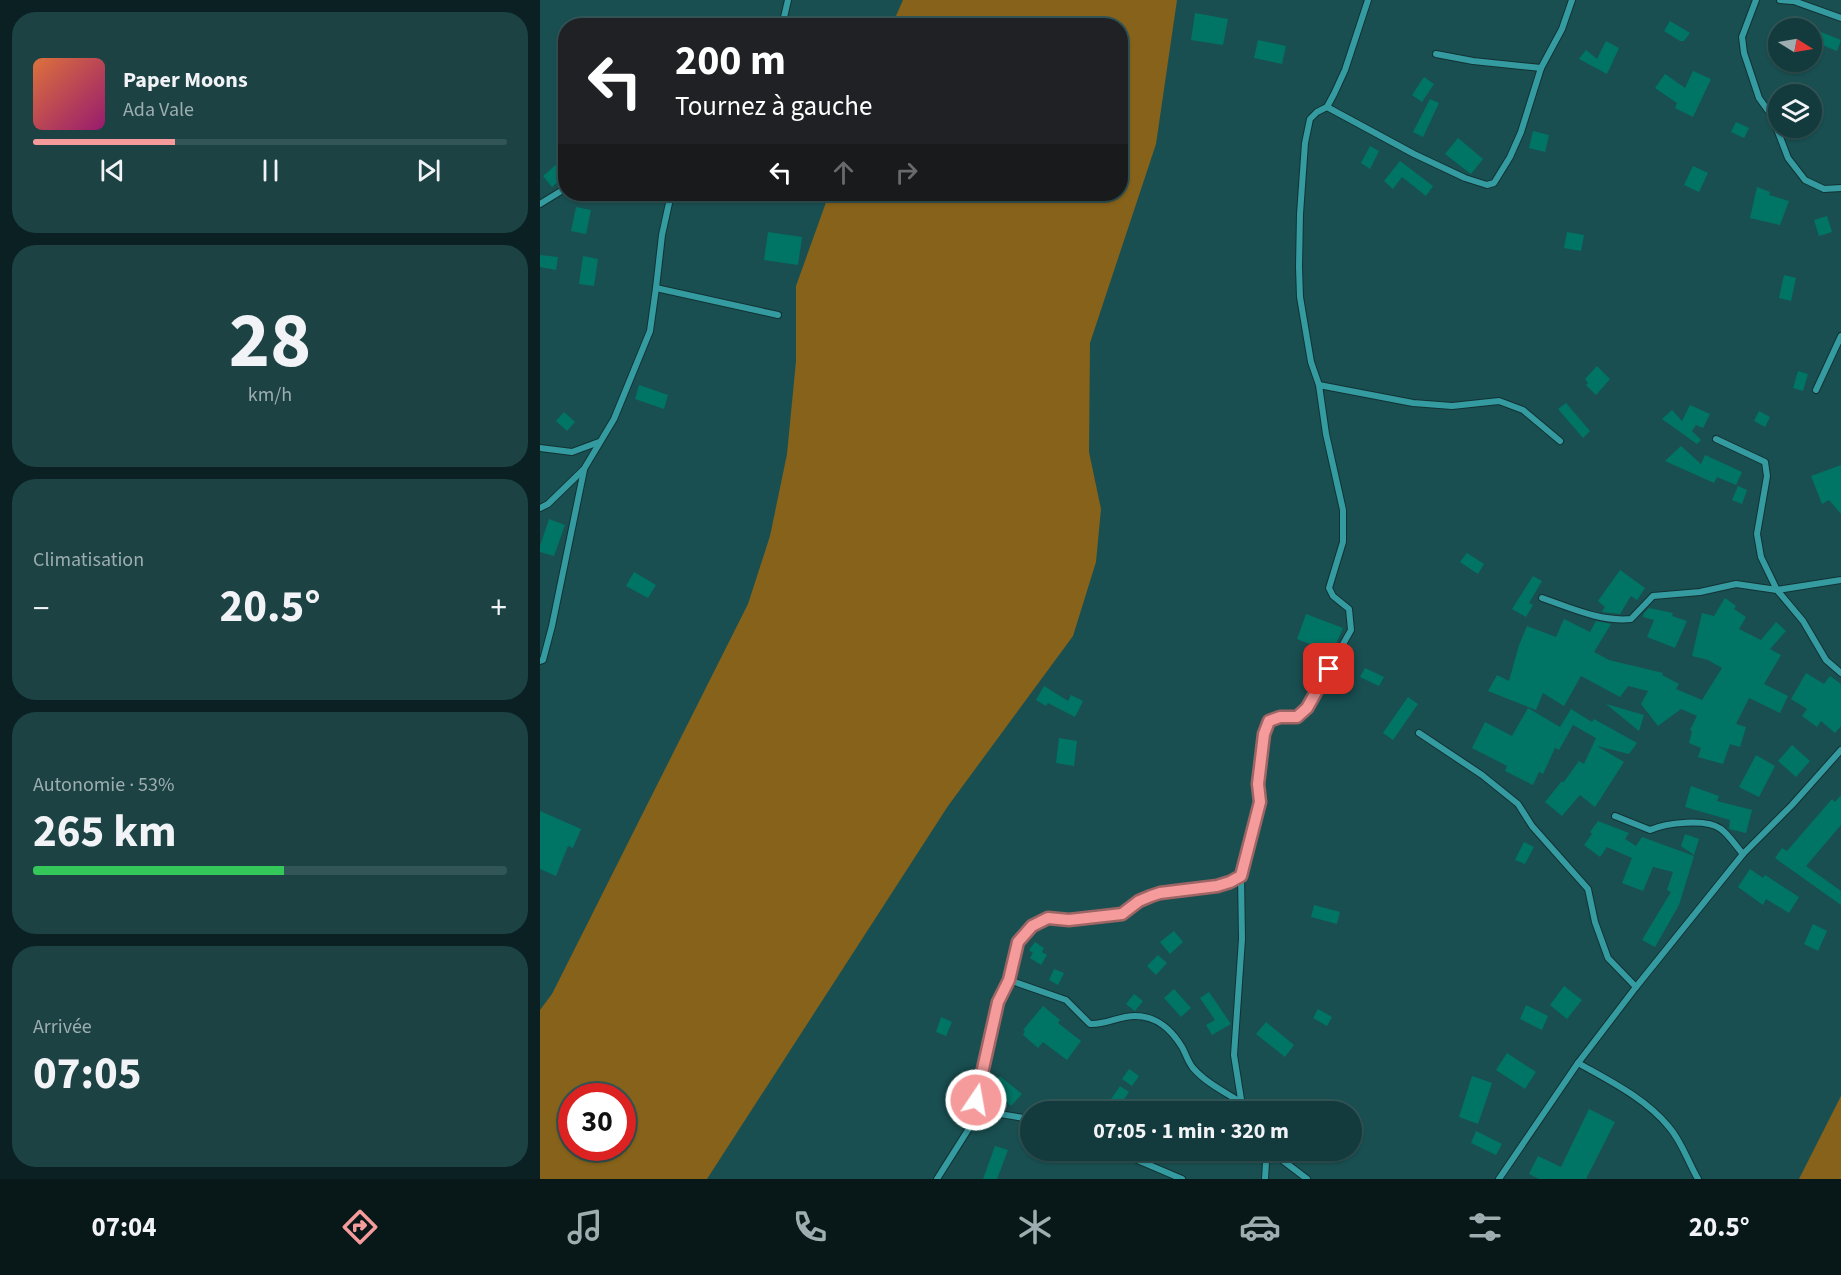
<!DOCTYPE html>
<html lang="fr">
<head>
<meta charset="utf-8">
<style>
  body { margin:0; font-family:"Source Sans 3",sans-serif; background:#1c4244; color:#f1f3f6; height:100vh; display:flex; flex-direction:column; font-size:22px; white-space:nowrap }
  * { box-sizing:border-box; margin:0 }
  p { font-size:20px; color:#9dadb0 }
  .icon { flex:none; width:33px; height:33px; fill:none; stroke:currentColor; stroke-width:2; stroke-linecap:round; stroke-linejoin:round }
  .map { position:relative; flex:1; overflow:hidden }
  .details { display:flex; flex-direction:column; gap:12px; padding:12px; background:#0a2022; width:540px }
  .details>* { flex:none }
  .hud { position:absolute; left:18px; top:18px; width:570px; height:183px; border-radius:24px; box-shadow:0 2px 4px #0004,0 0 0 2px #325557; background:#202124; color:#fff; overflow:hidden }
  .needle { width:39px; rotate:101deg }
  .buttons { position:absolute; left:1228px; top:18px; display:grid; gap:12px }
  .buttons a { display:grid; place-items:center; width:54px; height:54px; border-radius:50%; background:#133b3d; box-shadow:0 2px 4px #0004,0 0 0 2px #325557; font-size:30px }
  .speed { position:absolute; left:18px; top:1083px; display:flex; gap:12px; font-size:30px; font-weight:700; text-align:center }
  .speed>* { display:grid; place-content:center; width:78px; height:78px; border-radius:50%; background:#133b3d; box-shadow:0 2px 4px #0004,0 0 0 2px #325557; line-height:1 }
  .speed .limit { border:9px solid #d22; background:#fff; color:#111 }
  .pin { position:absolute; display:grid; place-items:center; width:51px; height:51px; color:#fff; margin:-26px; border-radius:12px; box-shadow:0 3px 9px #0006 }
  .me { position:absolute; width:66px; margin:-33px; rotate:12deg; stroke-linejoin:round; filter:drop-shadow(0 0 4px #0008) }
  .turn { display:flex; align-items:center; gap:21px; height:126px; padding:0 18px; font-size:27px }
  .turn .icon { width:78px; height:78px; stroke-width:2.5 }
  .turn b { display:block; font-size:42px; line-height:51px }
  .lanes { display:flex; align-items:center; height:57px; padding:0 18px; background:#0003; justify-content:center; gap:30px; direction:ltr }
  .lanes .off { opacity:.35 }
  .big { font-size:45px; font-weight:700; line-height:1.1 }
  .details .widget { flex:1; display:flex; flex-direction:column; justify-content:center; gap:9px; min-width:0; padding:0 21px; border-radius:24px; background:#1c4244 }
  .details .dial { align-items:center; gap:0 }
  .dial b { font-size:78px; line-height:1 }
  .song { display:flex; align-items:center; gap:18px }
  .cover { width:72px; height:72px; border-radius:9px; background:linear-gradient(135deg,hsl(20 70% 55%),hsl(320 70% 35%)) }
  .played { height:6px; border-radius:3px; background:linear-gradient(90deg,#f59b9b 30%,#325557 30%) }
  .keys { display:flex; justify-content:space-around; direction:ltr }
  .heat { display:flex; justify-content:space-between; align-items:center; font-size:33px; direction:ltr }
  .charge { height:9px; border-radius:4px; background:linear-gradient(90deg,#34c759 53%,#325557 0) }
  .trip { position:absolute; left:480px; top:1101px; width:342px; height:60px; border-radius:30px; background:#133b3d; box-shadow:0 2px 4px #0004,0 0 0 2px #325557; font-weight:700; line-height:60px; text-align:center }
  .menu { display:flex; height:96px; justify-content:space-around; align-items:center; background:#081818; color:#9dadb0 }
  .menu .icon { width:42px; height:42px }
  .menu .selected { color:#f59b9b }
  .menu b { font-size:27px; color:#f1f3f6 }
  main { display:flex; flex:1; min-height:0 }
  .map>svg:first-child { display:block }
</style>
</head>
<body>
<main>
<section class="details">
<div class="widget">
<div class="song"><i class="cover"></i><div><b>Paper Moons</b><p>Ada Vale</p></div></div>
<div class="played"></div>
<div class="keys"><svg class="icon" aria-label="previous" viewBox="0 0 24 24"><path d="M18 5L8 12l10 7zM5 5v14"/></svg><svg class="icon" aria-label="pause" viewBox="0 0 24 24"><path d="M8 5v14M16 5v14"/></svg><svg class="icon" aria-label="next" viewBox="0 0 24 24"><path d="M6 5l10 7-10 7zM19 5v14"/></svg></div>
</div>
<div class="widget dial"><b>28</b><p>km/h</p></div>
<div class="widget"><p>Climatisation</p>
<div class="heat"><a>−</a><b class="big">20.5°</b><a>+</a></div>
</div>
<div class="widget"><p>Autonomie · 53%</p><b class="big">265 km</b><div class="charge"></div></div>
<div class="widget"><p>Arrivée</p><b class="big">07:05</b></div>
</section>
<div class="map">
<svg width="1301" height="1179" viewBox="0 0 1301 1179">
  <rect width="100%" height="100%" fill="#194f51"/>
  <g fill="#86621a" fill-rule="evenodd">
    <path d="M 363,0 L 637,0 L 616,144 L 550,343 L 549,452 L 561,509 L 556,562 L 533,636 L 408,806 L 167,1179 L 0,1179 L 0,1010 L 12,994 L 208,604 L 230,536 L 247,454 L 256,361 L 256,286 L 289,194 L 580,194 L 580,26 L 352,25 ZM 32,1096 L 82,1096 L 82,1148 L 32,1148 Z"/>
    <polygon points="1301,1096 1301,1179 1259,1179"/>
  </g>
  <g fill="#007566">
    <polygon points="655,13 688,19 683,45 651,40"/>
    <polygon points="1130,21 1150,33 1144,41 1140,41 1124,31"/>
    <polygon points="1276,30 1301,40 1297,51 1272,41"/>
    <polygon points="718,40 746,46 742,64 714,58"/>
    <polygon points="1066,41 1079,48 1067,74 1039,59 1046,50 1057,59"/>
    <polygon points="1153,71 1171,79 1153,117 1135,108 1137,103 1115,88 1125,74 1145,88"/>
    <polygon points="884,77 894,84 882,102 872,95"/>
    <polygon points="890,99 899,103 883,137 873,132"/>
    <polygon points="1196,122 1209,128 1204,138 1191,132"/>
    <polygon points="993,131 1009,135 1005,152 989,148"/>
    <polygon points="918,138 943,159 931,174 905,154"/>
    <polygon points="830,146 839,151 830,169 821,163"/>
    <polygon points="26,156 26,175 12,187 3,176"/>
    <polygon points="860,161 893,186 886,196 862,177 853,189 844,181"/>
    <polygon points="1153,166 1168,173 1159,192 1144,185"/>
    <polygon points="1217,187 1230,192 1229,195 1249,201 1240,225 1210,218"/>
    <polygon points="36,207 51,210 46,234 31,231"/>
    <polygon points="1287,216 1292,232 1279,236 1274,220"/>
    <polygon points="228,232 262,237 258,265 224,260"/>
    <polygon points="1027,232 1044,235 1041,251 1024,248"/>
    <polygon points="0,255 18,257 16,270 0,267"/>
    <polygon points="43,256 58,259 54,286 39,284"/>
    <polygon points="1244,275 1256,278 1251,301 1239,298"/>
    <polygon points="1057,366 1070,379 1056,395 1046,385 1048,383 1045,379"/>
    <polygon points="1258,371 1268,374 1263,391 1253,388"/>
    <polygon points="99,385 128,395 124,409 95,399"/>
    <polygon points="1026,403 1050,431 1043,438 1018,409"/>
    <polygon points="1150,405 1170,414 1163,428 1156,425 1152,431 1161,440 1157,444 1122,419 1132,410 1142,421"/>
    <polygon points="1219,411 1230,417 1225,427 1214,421"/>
    <polygon points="24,412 35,422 27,431 16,421"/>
    <polygon points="1141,446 1161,464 1165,455 1202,472 1196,485 1177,477 1174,483 1125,461"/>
    <polygon points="1301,465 1301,514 1289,500 1282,504 1271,476"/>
    <polygon points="1198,486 1207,490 1202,504 1192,500"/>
    <polygon points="9,519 25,525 14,556 0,552 0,546"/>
    <polygon points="927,553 944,564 938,574 920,562"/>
    <polygon points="1080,570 1105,588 1097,600 1091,596 1080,614 1062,612 1065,607 1058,601"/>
    <polygon points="94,572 116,585 108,598 86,586"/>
    <polygon points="993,576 1002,581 989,603 993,605 986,617 972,609"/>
    <polygon points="1185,598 1196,606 1194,609 1206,617 1199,629 1221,640 1236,622 1246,631 1230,649 1241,655 1224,684 1248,696 1240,713 1209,698 1196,724 1206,727 1200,747 1190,744 1183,764 1158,757 1161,748 1149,743 1152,731 1150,730 1157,716 1141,709 1118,726 1101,704 1108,691 1088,686 1080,697 1041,676 1024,706 1003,693 996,710 948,691 957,675 969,681 979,645 987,626 1016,637 1024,619 1050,632 1056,621 1071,624 1054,652 1069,660 1123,673 1122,675 1139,684 1136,689 1162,700 1182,668 1168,660 1152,656 1162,613 1174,616"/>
    <polygon points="1109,608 1133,613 1132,616 1147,621 1135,648 1107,637 1114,620 1103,617 1104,613"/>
    <polygon points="766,614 803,628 792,653 757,639"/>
    <polygon points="825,668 844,677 839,686 820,677"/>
    <polygon points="1266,673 1284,684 1290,676 1301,684 1301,726 1295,733 1281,721 1277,727 1262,716 1267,709 1251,699"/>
    <polygon points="504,686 528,701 531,695 543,701 535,717 508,703 506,706 496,700"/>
    <polygon points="868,697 878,704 853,740 843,733"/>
    <polygon points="1066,704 1104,715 1099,731"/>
    <polygon points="988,708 1020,727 1031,709 1052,722 1054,719 1097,743 1089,754 1057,746 1084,762 1055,807 1040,795 1022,816 1005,802 1022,781 1023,783 1039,761 1044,764 1056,738 1033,725 1019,750 1015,748 1003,774 999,772 993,785 965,771 967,766 932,748 945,722 972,736"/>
    <polygon points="519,738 537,741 534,766 516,763"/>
    <polygon points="1252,745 1270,761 1256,777 1238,761"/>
    <polygon points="1216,755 1235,766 1219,797 1199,787"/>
    <polygon points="1151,786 1179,796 1177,801 1212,810 1206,833 1189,829 1190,820 1145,807"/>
    <polygon points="1301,795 1301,825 1266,866 1301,891 1301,905 1235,858 1242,848 1247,851 1292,799 1295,802"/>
    <polygon points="0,811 41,829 33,848 28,846 16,876 0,869"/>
    <polygon points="1058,821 1089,833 1085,839 1096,846 1102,837 1154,856 1139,905 1115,947 1102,940 1131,892 1127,890 1133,872 1113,867 1103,891 1082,883 1092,858 1067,847 1060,857 1044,845 1052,834 1050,832"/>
    <polygon points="1145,834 1159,839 1154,855 1141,846"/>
    <polygon points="984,842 994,847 985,864 975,860"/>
    <polygon points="1210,869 1223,878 1225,875 1259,897 1249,913 1226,899 1223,905 1198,887"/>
    <polygon points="774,905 800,912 797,924 771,917"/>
    <polygon points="1273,924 1287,931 1278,951 1264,944"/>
    <polygon points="634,931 643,942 630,954 620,942"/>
    <polygon points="495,942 504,948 502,952 507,955 501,965 490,958 493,953 489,950"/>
    <polygon points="618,955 627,963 616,975 607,966"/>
    <polygon points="514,969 524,973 518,985 509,980"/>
    <polygon points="1024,986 1042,1000 1027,1019 1010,1005"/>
    <polygon points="634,989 651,1008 641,1017 624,998"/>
    <polygon points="669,992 691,1024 672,1035 666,1025 675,1020 660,998"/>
    <polygon points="594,994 603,1001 595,1011 586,1004"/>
    <polygon points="986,1005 1008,1016 1002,1030 980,1019"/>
    <polygon points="503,1006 520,1020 518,1023 541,1041 527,1060 503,1042 498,1048 483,1035 485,1031 483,1030"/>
    <polygon points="778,1009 792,1017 787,1026 773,1018"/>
    <polygon points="401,1017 412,1022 406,1036 396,1032"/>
    <polygon points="726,1022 754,1045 745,1057 716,1034"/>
    <polygon points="967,1053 996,1072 985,1089 956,1070"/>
    <polygon points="589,1069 599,1076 592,1086 582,1079"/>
    <polygon points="932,1076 952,1083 938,1124 919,1117"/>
    <polygon points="455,1077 461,1077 482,1094 471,1106 458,1094 459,1093 454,1084"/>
    <polygon points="580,1086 589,1092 575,1112 562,1112"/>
    <polygon points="1049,1109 1075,1122 1046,1179 999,1179 989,1174 998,1156 1021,1167"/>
    <polygon points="936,1131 962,1144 956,1155 931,1143"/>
    <polygon points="455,1146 468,1150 457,1179 443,1179"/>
  </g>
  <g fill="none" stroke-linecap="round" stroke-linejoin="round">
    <defs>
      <g id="street">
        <polyline points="1216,0 1202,37 1204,53 1219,98 1232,116 1248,158 1265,180 1284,189 1301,188"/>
        <polyline points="1240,0 1252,1"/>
        <polyline points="1251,0 1301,18"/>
        <polyline points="242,26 248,0"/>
        <polyline points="896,54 933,61 1001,68"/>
        <polyline points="787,107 874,154 925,178 947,185 954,183 970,157 981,132 1001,68 1022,29 1032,0"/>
        <polyline points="0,204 26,188"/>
        <polyline points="116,288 122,235 131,194"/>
        <polyline points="779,385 873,403 912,406 959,401 983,410 1020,441"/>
        <polyline points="1276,390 1301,336"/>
        <polyline points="1176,439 1225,462 1227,476 1217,534 1221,557 1237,590 1263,621 1286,660 1301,673"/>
        <polyline points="0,448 32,452 59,442"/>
        <polyline points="0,508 8,504 44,469 74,419 110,331 116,288 238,315"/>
        <path d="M 1002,598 C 1031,608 1061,622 1091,619 L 1113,596 L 1160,592 L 1196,584 L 1237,590 L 1301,580"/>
        <polyline points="0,661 3,660 12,626 44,470"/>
        <polyline points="879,733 942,775 978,804 992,826 1048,889 1055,922 1068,958 1096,987"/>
        <path d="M 1075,816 L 1110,830 C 1126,823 1166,818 1181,829 C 1189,835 1196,846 1203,854"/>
        <path d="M 469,980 L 526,1000 L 550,1024 C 566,1025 578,1016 595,1016 C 617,1016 631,1029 642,1047 C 646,1054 648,1062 653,1068 C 666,1083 685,1092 702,1103"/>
        <path d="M 1038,1063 C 1070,1081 1105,1098 1129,1127 C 1142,1142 1148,1162 1158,1179"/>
        <polyline points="435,1110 440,1077 452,1033 453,1017 458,1002 469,980 478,942 492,926 509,918 529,920 582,913 599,901 620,893 677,886 690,882 701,876"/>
        <polyline points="703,1112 694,1055 702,939 701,876 720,802 718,784 724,734 729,721 740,717 757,717 767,708 811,630 809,609 793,596 789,588 803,542 803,510 786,434 779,385 771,362 760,297 759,267 760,214 765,143 770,119 777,112 787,107 794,94 805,70 828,0"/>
        <polyline points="574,1150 642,1179"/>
        <polyline points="721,1150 726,1162 725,1179"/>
        <polyline points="729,1150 767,1179"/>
        <polyline points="397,1179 428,1130 435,1110 490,1119"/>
        <polyline points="959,1179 1038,1063 1096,987 1203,854 1252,805 1301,750"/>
      </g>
    </defs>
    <use href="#street" stroke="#123233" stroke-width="8"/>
    <use href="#street" stroke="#349ba0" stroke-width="6"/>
  </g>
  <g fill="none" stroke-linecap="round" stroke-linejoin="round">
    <defs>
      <polyline id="route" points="436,1100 458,1002 469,980 478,942 492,926 508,918 529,920 582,914 599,901 611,896 620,893 677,886 690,882 701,876 720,802 718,784 724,734 729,721 740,717 757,717 767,708 789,669"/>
    </defs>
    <use href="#route" stroke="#9f6565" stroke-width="15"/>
    <use href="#route" stroke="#f59b9b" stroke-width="10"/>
  </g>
</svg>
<div class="buttons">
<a><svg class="needle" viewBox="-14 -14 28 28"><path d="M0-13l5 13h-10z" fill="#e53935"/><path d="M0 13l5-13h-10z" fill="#9dadb0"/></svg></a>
<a><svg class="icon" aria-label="layers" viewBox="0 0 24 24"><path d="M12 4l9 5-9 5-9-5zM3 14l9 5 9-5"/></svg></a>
</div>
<div class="speed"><div class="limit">30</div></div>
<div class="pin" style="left:789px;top:669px;background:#d93025"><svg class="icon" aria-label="arrive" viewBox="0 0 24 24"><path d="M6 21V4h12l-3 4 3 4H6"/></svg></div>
<svg class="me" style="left:436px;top:1100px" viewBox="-20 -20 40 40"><circle r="17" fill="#f59b9b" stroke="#fff" stroke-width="3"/><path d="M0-11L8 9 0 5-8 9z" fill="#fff"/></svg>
<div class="trip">07:05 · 1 min · 320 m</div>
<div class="hud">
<div class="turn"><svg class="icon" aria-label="left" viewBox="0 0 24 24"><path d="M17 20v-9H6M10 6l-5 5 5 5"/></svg><div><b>200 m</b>Tournez à gauche</div></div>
<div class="lanes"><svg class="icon" aria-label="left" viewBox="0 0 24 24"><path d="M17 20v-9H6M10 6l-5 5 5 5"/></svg><svg class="icon off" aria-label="ahead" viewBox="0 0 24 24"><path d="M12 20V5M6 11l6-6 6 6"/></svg><svg class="icon off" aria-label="right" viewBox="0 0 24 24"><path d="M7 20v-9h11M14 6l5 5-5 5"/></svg></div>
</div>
</div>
</main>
<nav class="menu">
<b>07:04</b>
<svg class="icon selected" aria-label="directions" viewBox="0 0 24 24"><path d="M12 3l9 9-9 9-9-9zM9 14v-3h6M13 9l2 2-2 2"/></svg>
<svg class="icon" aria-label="music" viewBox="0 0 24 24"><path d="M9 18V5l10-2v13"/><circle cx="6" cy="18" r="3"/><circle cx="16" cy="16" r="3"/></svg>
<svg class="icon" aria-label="phone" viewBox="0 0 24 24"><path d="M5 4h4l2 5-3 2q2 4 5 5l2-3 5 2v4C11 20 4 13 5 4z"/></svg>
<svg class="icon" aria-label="climate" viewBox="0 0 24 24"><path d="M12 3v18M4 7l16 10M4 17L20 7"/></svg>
<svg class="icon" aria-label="car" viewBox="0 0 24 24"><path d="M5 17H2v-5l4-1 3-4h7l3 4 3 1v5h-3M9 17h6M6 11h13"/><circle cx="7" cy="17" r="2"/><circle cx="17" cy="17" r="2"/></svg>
<svg class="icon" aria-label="filters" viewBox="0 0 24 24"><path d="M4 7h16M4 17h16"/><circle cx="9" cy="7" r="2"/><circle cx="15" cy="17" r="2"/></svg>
<b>20.5°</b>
</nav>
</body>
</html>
